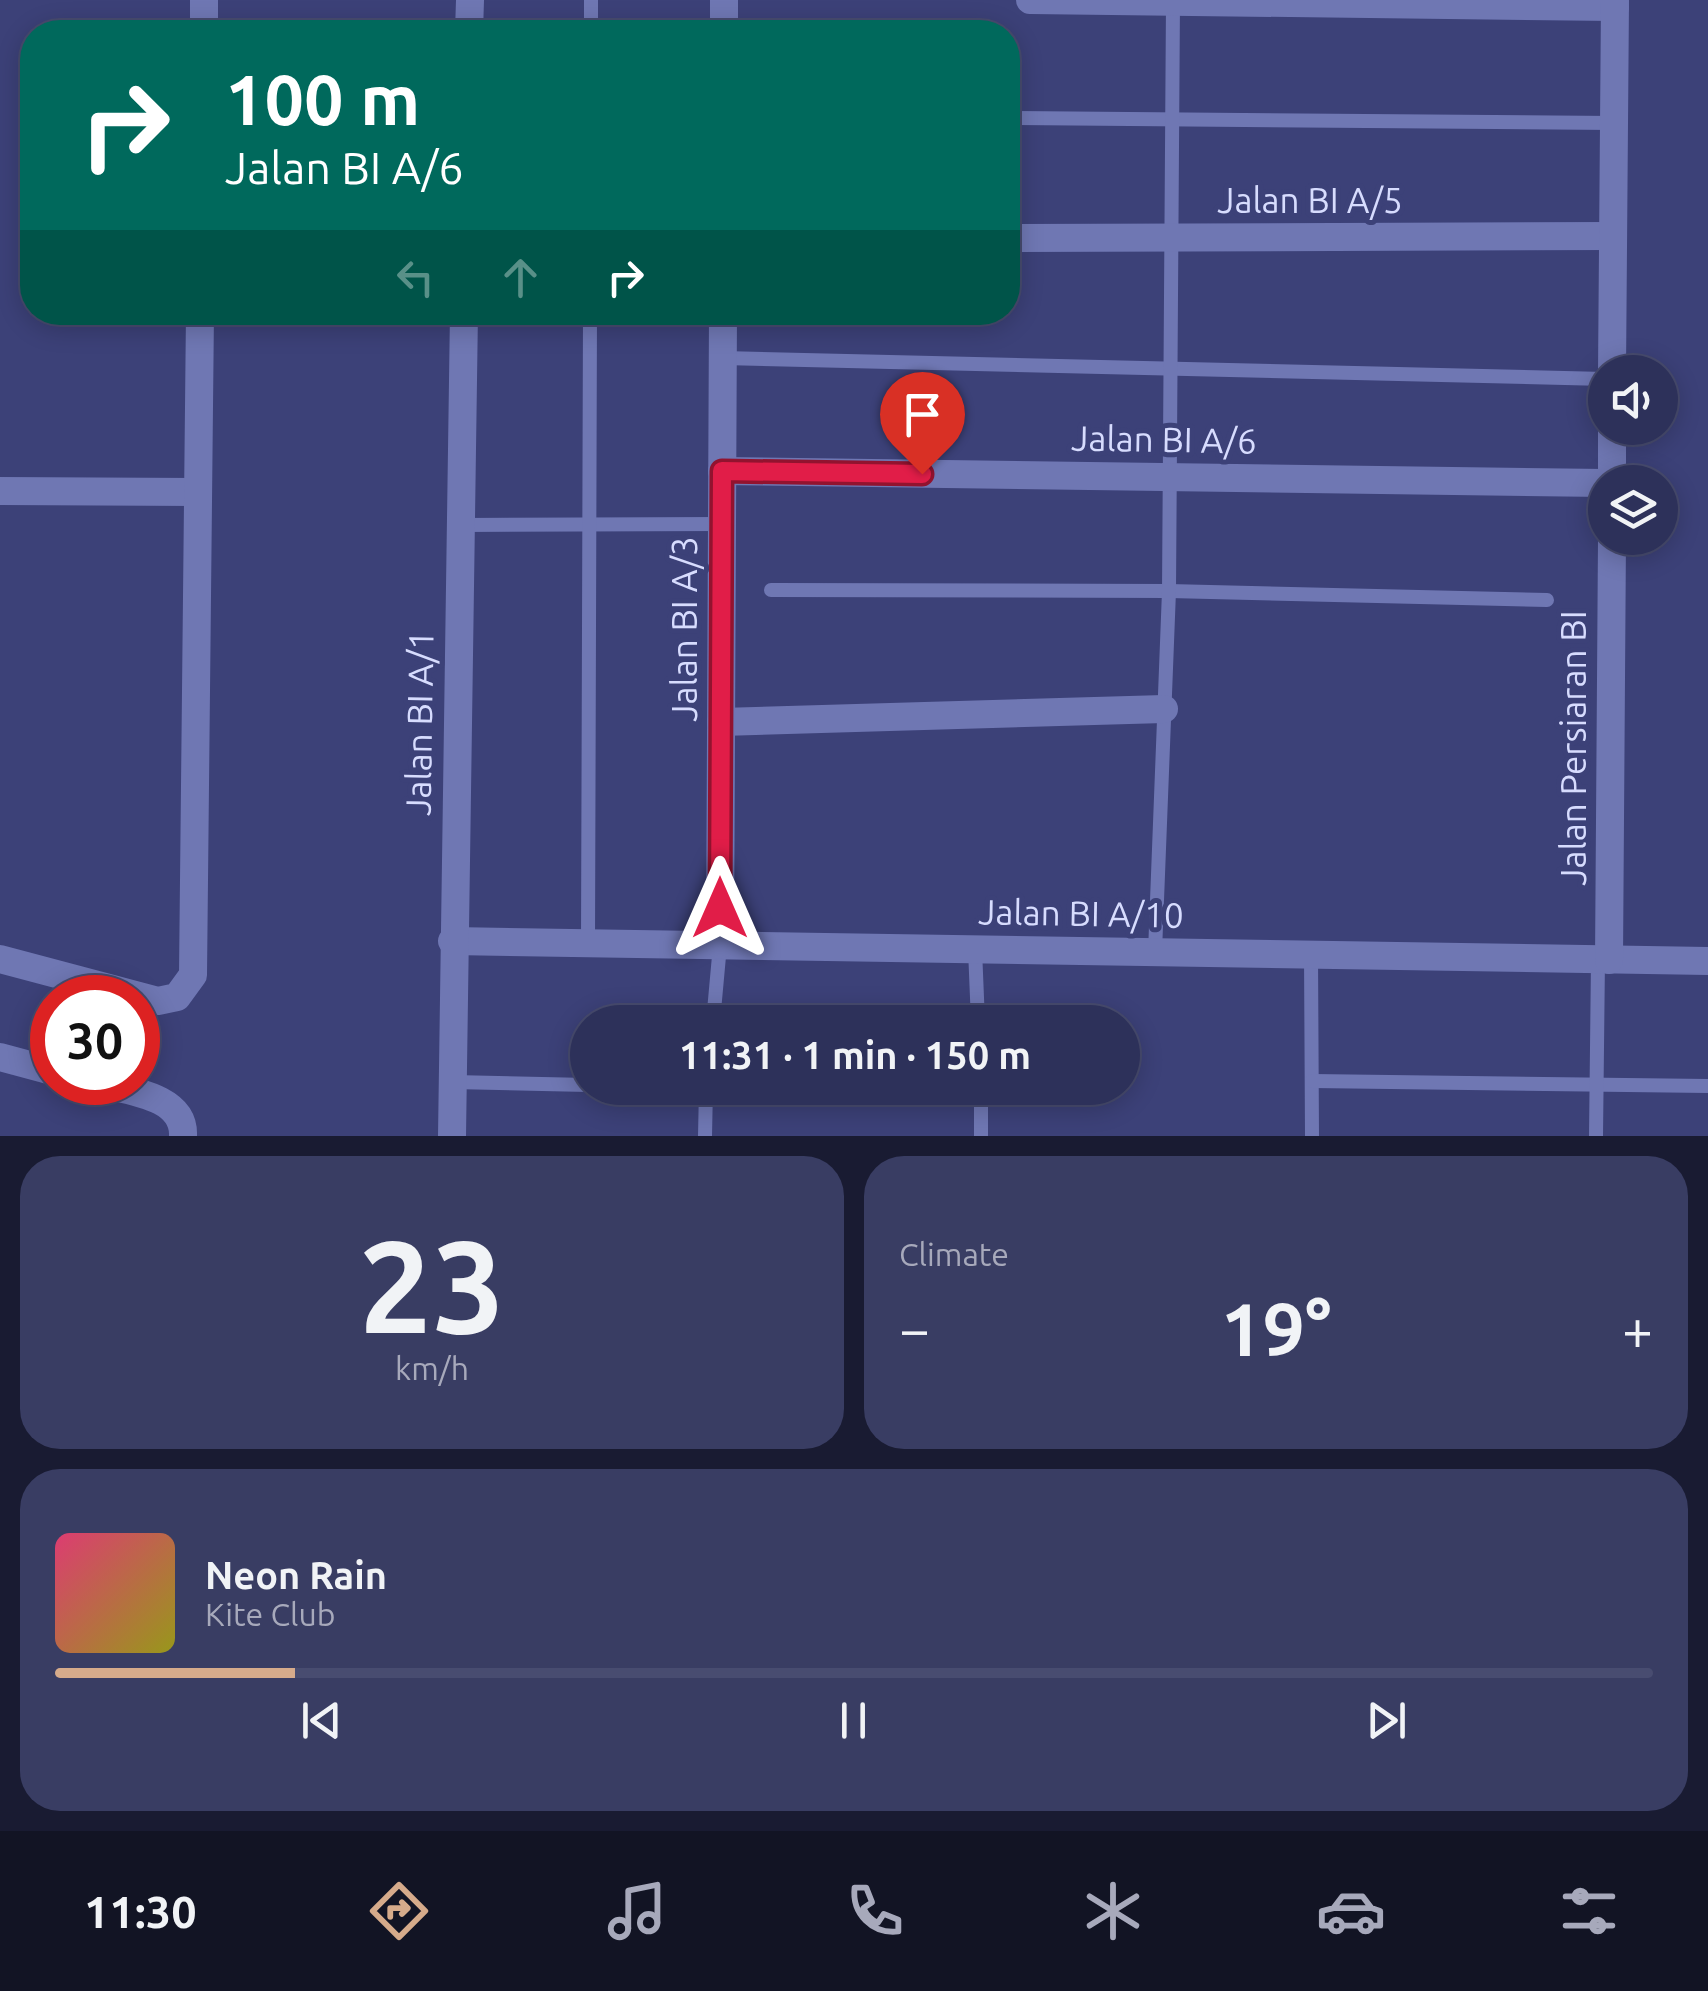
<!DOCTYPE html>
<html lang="en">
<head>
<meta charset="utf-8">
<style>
  body { margin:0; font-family:Ubuntu,sans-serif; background:#393d63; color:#f1f3f6; height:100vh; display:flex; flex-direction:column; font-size:38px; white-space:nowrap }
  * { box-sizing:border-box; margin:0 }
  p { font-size:32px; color:#a7a9bb }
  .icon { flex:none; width:55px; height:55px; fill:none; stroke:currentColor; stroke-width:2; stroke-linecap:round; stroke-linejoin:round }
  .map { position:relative; height:1136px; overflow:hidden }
  .drawer { display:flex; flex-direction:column; gap:20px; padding:20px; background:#191b32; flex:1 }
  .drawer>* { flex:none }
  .top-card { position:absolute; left:20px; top:20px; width:1000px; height:305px; border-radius:40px; box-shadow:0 5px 25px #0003,0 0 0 2px #484c70; background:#00695c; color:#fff; overflow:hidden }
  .tools { position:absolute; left:1588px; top:355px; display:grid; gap:20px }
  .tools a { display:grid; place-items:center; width:90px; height:90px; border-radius:50%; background:#2d315a; box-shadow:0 5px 25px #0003,0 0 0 2px #484c70; font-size:50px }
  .speed { position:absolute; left:30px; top:975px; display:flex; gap:20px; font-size:50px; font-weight:700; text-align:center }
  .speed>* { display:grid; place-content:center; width:130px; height:130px; border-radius:50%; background:#2d315a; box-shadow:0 5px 25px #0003,0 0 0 2px #484c70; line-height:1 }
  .speed .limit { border:15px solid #d22; background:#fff; color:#111 }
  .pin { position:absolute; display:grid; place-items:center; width:85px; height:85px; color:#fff; margin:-102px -42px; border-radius:50% 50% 50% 0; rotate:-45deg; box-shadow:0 0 10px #0007 }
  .pin .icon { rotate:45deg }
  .me { position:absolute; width:110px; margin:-55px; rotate:0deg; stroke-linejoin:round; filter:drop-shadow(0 0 8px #0008) }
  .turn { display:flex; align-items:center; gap:35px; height:210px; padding:0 40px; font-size:45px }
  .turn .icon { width:130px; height:130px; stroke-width:2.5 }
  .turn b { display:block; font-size:70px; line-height:85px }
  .lanes { display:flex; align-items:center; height:95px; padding:0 40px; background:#0003; justify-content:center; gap:50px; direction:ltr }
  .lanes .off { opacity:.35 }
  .big { font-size:75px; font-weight:600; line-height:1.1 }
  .drawer .tile { flex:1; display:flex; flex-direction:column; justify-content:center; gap:15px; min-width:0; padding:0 35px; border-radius:40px; background:#393d63 }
  .drawer .dial { align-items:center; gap:0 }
  .dial b { font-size:130px; line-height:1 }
  .song { display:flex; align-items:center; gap:30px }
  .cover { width:120px; height:120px; border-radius:15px; background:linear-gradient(135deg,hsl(340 70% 55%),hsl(60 70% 35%)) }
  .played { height:10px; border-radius:5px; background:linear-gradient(90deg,#d6ab8b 15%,#484c70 15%) }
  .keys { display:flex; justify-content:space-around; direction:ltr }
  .heat { display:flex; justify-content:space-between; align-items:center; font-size:55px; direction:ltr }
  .drawer .tiles { flex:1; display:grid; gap:20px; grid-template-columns:1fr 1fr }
  .tile:last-child { grid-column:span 2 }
  .trip { position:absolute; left:570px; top:1005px; width:570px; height:100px; border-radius:50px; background:#2d315a; box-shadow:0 5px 25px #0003,0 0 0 2px #484c70; font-weight:600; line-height:100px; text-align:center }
  .tabs { display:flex; height:160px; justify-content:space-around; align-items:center; background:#121424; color:#a7a9bb }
  .tabs .icon { width:70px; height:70px }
  .tabs .active { color:#d6ab8b }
  .tabs b { font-size:45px; color:#f1f3f6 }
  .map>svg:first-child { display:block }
</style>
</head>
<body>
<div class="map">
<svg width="1708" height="1136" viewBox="0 0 1708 1136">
  <rect width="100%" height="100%" fill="#3c4178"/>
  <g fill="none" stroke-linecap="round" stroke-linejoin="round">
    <g stroke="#6f77b3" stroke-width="14">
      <polyline points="591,32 591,0"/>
      <polyline points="1008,118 1614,123"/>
      <polyline points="723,358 1605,379"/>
      <polyline points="461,525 722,524"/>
      <polyline points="771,590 1169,591 1547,600"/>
      <polyline points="588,943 590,312"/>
      <polyline points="975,949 978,1022"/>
      <polyline points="1155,952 1169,591 1173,1"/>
      <polyline points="1311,954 1312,1136"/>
      <polyline points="713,1022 720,945"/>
      <polyline points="1312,1081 1708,1086"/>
      <polyline points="453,1082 588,1085"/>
      <polyline points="702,1088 981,1093"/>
      <polyline points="705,1136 706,1088"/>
      <polyline points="981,1136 981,1088"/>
      <polyline points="1596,1136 1598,959"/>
    </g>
    <g stroke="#6f77b3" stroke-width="28">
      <polyline points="1030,0 1615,7"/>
      <polyline points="204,32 204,0"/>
      <polyline points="469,32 470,0"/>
      <polyline points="724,32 724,0"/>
      <polyline points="1008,238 1613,236"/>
      <polyline points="1612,372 1615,0"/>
      <polyline points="722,471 1605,483"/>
      <polyline points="1612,482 1612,428"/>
      <polyline points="0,491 197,492"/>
      <polyline points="721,722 1164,709"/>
      <polyline points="452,941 1708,961"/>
      <polyline points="720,945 723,312"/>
      <polyline points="0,959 158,1001 177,997 193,975 200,312"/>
      <polyline points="1609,960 1612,538"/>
      <polyline points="0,1057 52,1071"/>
      <path d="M 93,1082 C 124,1091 185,1094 183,1136"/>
      <polyline points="452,1136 464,312"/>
    </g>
  </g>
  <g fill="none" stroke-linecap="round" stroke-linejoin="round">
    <defs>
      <polyline id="route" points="720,908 722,471 922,474"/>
    </defs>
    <use href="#route" stroke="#92132f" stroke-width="25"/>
    <use href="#route" stroke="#e11d48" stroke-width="18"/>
  </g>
  <g text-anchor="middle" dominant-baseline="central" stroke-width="10" stroke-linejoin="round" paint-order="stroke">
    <g font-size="35" fill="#d7dcfe" stroke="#3c4178">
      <text x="1310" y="200">Jalan BI A/5</text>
      <text transform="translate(1164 439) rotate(1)">Jalan BI A/6</text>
      <text transform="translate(684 629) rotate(-90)">Jalan BI A/3</text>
      <text transform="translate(419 723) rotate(-89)">Jalan BI A/1</text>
      <text transform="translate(1573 748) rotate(-90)">Jalan Persiaran BI</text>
      <text transform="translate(1081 913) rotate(1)">Jalan BI A/10</text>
    </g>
  </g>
</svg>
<div class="tools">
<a><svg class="icon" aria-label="sound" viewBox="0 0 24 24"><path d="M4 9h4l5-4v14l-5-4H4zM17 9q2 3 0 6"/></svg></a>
<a><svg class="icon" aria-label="layers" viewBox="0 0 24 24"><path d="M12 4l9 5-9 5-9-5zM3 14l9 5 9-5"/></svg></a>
</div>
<div class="speed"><div class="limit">30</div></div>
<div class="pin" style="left:922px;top:474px;background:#d93025"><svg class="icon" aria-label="arrive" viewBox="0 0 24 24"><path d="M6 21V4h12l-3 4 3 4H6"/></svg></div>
<svg class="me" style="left:720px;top:908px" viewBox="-20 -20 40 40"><path d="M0-17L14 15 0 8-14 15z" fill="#e11d48" stroke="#fff" stroke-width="4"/></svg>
<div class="trip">11:31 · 1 min · 150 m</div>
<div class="top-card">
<div class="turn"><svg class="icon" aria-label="right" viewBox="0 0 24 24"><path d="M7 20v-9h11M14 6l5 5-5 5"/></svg><div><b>100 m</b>Jalan BI A/6</div></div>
<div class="lanes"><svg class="icon off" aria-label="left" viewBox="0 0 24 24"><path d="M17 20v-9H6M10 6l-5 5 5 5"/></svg><svg class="icon off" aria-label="ahead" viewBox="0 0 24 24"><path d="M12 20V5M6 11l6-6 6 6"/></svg><svg class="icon" aria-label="right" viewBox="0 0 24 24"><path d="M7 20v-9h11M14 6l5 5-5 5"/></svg></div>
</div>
</div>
<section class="drawer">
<div class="tiles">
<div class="tile dial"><b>23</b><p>km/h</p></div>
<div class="tile"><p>Climate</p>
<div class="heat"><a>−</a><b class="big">19°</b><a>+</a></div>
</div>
<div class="tile">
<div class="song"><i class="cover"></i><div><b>Neon Rain</b><p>Kite Club</p></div></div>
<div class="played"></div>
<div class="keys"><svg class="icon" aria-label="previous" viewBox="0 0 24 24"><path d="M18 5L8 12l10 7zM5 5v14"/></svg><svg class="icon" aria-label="pause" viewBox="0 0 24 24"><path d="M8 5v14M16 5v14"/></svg><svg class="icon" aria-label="next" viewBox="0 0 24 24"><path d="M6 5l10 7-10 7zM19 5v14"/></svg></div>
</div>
</div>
</section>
<nav class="tabs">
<b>11:30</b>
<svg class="icon active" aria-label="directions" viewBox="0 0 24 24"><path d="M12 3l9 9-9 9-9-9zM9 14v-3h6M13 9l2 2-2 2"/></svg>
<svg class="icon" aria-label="music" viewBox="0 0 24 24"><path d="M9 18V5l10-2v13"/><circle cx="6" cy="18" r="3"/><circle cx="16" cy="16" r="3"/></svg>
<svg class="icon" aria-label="phone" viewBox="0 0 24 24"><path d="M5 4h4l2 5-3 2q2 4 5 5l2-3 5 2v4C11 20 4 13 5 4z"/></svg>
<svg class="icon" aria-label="climate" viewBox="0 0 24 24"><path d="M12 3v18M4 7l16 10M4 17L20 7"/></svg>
<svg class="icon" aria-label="car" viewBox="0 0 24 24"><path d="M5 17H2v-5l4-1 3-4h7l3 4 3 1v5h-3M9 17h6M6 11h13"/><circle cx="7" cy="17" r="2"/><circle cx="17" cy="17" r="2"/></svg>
<svg class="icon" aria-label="filters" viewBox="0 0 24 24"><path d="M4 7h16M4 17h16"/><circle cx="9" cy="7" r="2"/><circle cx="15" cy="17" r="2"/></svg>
</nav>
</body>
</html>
